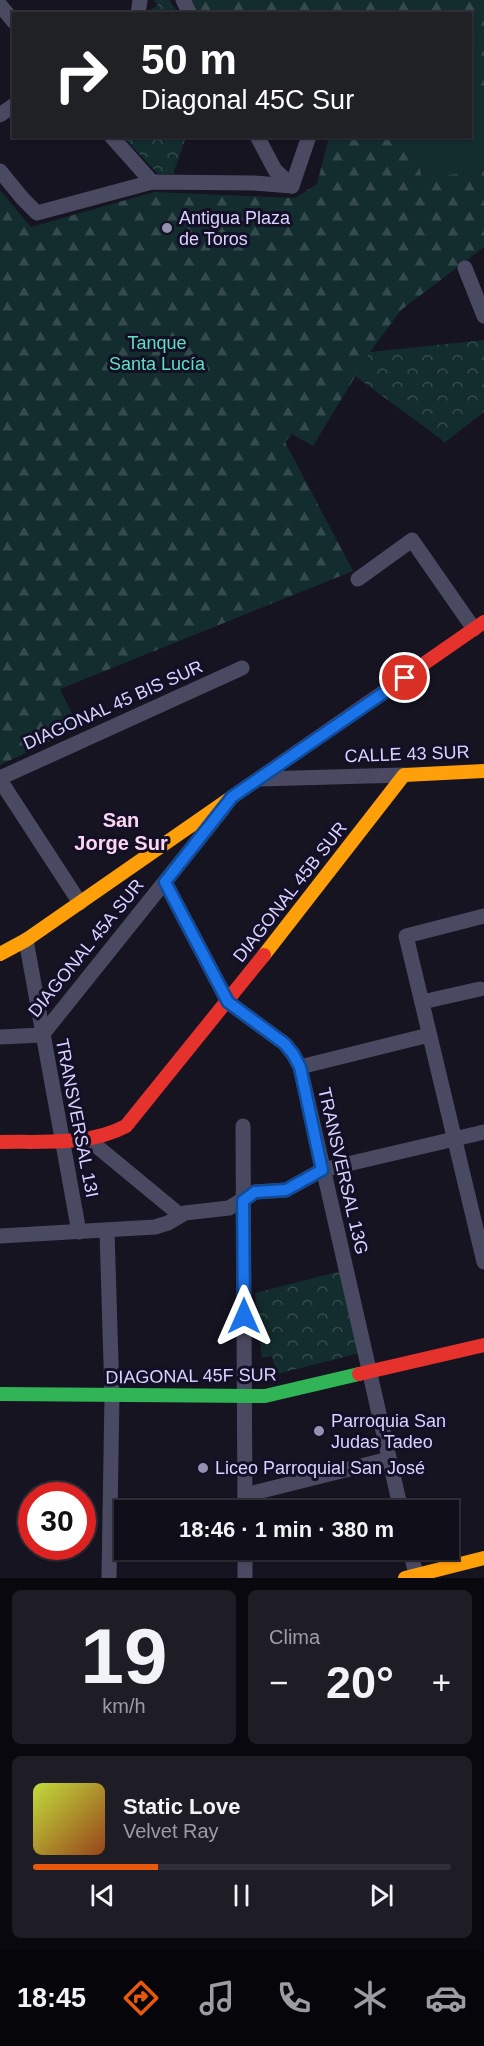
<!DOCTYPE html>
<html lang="es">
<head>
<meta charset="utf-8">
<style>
  body { margin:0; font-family:Arial,sans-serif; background:#1e1d26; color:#f1f3f6; height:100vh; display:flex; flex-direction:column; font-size:22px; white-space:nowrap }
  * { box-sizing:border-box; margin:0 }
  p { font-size:20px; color:#9c9ca2 }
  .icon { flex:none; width:33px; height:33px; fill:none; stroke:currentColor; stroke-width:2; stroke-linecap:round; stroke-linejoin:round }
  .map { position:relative; height:1578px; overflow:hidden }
  .drawer { display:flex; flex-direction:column; gap:12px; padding:12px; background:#09080e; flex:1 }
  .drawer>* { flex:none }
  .guide { position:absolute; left:12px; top:12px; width:460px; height:126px; border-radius:0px; box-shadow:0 2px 4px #0004,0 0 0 2px #302f38; background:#202124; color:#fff; overflow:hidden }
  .speed { position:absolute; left:18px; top:1482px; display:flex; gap:12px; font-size:30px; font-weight:700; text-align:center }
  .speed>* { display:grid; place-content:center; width:78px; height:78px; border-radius:50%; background:#100f19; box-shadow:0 2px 4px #0004,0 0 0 2px #302f38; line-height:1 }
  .speed .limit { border:9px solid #d22; background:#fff; color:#111 }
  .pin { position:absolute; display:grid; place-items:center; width:51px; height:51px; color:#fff; margin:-26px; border:3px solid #fff; border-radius:50%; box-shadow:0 2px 6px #0007 }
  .me { position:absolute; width:66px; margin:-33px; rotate:0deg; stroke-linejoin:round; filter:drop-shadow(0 0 4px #0008) }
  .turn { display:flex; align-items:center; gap:21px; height:126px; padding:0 30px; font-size:27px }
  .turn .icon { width:78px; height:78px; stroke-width:2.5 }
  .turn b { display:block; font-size:42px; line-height:51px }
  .big { font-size:45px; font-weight:800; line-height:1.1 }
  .drawer .card { flex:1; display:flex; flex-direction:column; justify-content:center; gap:9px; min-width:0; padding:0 21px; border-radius:9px; background:#1e1d26 }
  .drawer .dial { align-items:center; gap:0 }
  .dial b { font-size:78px; line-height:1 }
  .song { display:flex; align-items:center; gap:18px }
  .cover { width:72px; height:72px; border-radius:9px; background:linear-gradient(135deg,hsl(70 70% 55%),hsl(20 70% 35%)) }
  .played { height:6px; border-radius:3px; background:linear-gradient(90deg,#ea580c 30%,#302f38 30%) }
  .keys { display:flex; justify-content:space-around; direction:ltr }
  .heat { display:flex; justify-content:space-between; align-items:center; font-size:33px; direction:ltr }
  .drawer .tiles { flex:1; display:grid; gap:12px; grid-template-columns:1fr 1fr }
  .card:last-child { grid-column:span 2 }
  .trip { position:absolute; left:114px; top:1500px; width:345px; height:60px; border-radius:0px; background:#100f19; box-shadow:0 2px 4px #0004,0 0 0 2px #302f38; font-weight:800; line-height:60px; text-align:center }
  .menu { display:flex; height:96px; justify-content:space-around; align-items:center; background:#06060a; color:#9c9ca2 }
  .menu .icon { width:42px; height:42px }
  .menu .active { color:#ea580c }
  .menu b { font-size:27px; color:#f1f3f6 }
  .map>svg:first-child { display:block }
</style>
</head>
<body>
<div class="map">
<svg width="484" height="1578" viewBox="0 0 484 1578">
  <defs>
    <pattern id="forest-firs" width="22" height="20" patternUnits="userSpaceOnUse" patternTransform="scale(1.5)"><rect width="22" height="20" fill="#132c2d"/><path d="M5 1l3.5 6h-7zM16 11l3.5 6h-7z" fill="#354a4c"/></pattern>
    <pattern id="park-crowns" width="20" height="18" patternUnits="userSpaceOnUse" patternTransform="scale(1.5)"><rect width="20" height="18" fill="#132c2d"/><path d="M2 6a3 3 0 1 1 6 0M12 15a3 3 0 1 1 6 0" fill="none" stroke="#354a4c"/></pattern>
  </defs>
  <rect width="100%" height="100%" fill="#161421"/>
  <polygon fill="url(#forest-firs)" points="190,0 484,0 484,247 401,310 370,352 313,446 292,434 285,442 353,571 60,689 79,728 0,765 0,190 31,227 154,192 295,198 317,184 329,137 471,136 471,14 198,13"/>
  <g fill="url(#park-crowns)">
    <polygon points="153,0 169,0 178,13 146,14 158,5"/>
    <polygon points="131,136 186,137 173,174 158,174 126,140"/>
    <polygon points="484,340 484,412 444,443 441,439 355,376 370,352"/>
    <polygon points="341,1271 360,1353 277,1374 272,1356 262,1358 255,1293"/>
  </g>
  <polygon fill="#132c2d" points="484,89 484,170 422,179 413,137 471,136 471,91"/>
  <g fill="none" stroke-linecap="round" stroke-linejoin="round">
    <g stroke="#4a4962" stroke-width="15">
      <polyline points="183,0 190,14"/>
      <polyline points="0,5 14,22"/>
      <polyline points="138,14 140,0"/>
      <polyline points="0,115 14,105"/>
      <polyline points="111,136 152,182"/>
      <polyline points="257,136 275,170 292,186"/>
      <polyline points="0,171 23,199 37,213 152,182 254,183 292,186"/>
      <polyline points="292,186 309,136"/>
      <polyline points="465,268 484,316"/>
      <polyline points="358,579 412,540 474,629"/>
      <polyline points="0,778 242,668"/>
      <polyline points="259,779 404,775"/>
      <polyline points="0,780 80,903"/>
      <polyline points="165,882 228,1002 285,1044 293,1054 300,1067 401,1510"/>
      <polyline points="484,916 406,936 484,1262"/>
      <polyline points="26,940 79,1232"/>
      <polyline points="422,1002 480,989"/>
      <polyline points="0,1037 42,1035 223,809"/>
      <polyline points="300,1067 429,1035"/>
      <polyline points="243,1126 245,1510"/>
      <polyline points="88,1139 180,1215"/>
      <polyline points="107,1231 112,1395 109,1578"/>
      <polyline points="0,1236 155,1227 168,1223 185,1213 229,1208 255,1192 286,1190 322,1170 484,1132"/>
      <polyline points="245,1495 389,1459"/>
      <polyline points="245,1550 245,1578"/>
      <polyline points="410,1550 417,1578"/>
    </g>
    <polyline stroke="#30b455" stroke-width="14" points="0,1394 265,1396 359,1374"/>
    <g stroke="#ff9f0a" stroke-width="14">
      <polyline points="0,954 26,940 245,788"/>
      <polyline points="264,955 404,775 484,771"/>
      <polyline points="405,1578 484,1558"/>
    </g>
    <g stroke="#e5322d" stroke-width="14">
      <polyline points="245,788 484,622"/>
      <path d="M 0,1142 C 41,1141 89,1146 126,1126 L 264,955"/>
      <polyline points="359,1374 484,1345"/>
    </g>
  </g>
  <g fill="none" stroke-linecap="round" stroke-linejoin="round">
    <defs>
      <polyline id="route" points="244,1316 243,1201 255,1192 286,1190 322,1170 300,1067 293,1054 285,1044 228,1002 165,882 232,797 405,678"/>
    </defs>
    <use href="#route" stroke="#114b97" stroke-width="15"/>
    <use href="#route" stroke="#1a73e8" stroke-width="10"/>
  </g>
  <g fill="#9591b1" stroke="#130f26" stroke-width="2">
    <circle cx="167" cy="228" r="6"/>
    <circle cx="319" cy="1431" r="6"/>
    <circle cx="203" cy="1468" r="6"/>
  </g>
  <g text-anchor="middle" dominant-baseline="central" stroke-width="6" stroke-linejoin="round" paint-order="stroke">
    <g font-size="18" fill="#d9d4ff" stroke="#130f26" text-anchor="start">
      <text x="179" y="218">Antigua Plaza<tspan x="179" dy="21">de Toros</tspan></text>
      <text x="331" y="1421">Parroquia San<tspan x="331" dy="21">Judas Tadeo</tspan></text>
      <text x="215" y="1468">Liceo Parroquial San José</text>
    </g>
    <g font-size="18" fill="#5fe0c0" stroke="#130f26">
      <text x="157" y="343">Tanque<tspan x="157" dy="21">Santa Lucía</tspan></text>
    </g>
    <g font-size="18" fill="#d9d4ff" stroke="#130f26">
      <text transform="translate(113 705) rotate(-24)">DIAGONAL 45 BIS SUR</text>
      <text transform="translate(407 754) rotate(-2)">CALLE 43 SUR</text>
      <text transform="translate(290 892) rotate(-52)">DIAGONAL 45B SUR</text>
      <text transform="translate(86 948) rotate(-51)">DIAGONAL 45A SUR</text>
      <text transform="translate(77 1118) rotate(79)">TRANSVERSAL 13I</text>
      <text transform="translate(343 1171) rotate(77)">TRANSVERSAL 13G</text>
      <text transform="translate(191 1376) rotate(-1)">DIAGONAL 45F SUR</text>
    </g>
    <g font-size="20" font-weight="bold" fill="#ffd6f0" stroke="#130f26">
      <text x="121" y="820">San<tspan x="121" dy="23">Jorge Sur</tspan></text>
    </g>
  </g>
</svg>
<div class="speed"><div class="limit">30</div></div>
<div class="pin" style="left:405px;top:678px;background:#d93025"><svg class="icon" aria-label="arrive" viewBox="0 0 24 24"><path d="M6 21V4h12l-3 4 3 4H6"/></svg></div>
<svg class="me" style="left:244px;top:1316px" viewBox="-20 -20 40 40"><path d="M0-17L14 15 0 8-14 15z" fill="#1a73e8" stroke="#fff" stroke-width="4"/></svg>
<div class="trip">18:46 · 1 min · 380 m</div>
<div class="guide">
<div class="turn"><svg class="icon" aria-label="right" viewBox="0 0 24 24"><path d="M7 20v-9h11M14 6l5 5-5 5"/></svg><div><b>50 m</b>Diagonal 45C Sur</div></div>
</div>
</div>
<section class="drawer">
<div class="tiles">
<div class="card dial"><b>19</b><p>km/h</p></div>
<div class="card"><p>Clima</p>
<div class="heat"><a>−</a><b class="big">20°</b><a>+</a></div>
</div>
<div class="card">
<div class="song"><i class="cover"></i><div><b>Static Love</b><p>Velvet Ray</p></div></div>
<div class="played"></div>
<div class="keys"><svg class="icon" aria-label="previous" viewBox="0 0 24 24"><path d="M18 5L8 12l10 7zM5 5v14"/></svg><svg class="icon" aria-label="pause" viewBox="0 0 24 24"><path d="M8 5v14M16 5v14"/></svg><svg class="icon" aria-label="next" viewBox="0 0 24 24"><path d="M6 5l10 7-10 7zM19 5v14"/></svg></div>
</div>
</div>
</section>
<nav class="menu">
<b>18:45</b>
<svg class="icon active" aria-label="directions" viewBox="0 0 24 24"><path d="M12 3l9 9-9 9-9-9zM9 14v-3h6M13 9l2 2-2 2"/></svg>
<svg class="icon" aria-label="music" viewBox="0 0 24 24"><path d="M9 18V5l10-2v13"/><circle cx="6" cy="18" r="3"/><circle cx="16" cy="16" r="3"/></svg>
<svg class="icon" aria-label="phone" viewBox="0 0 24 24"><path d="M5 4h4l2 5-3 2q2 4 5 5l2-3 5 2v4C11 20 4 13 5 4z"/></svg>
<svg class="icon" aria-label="climate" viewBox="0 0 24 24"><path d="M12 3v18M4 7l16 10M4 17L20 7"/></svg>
<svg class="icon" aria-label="car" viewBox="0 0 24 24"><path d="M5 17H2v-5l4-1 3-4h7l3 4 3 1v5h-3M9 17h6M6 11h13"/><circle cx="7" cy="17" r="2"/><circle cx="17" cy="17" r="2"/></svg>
</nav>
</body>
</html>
